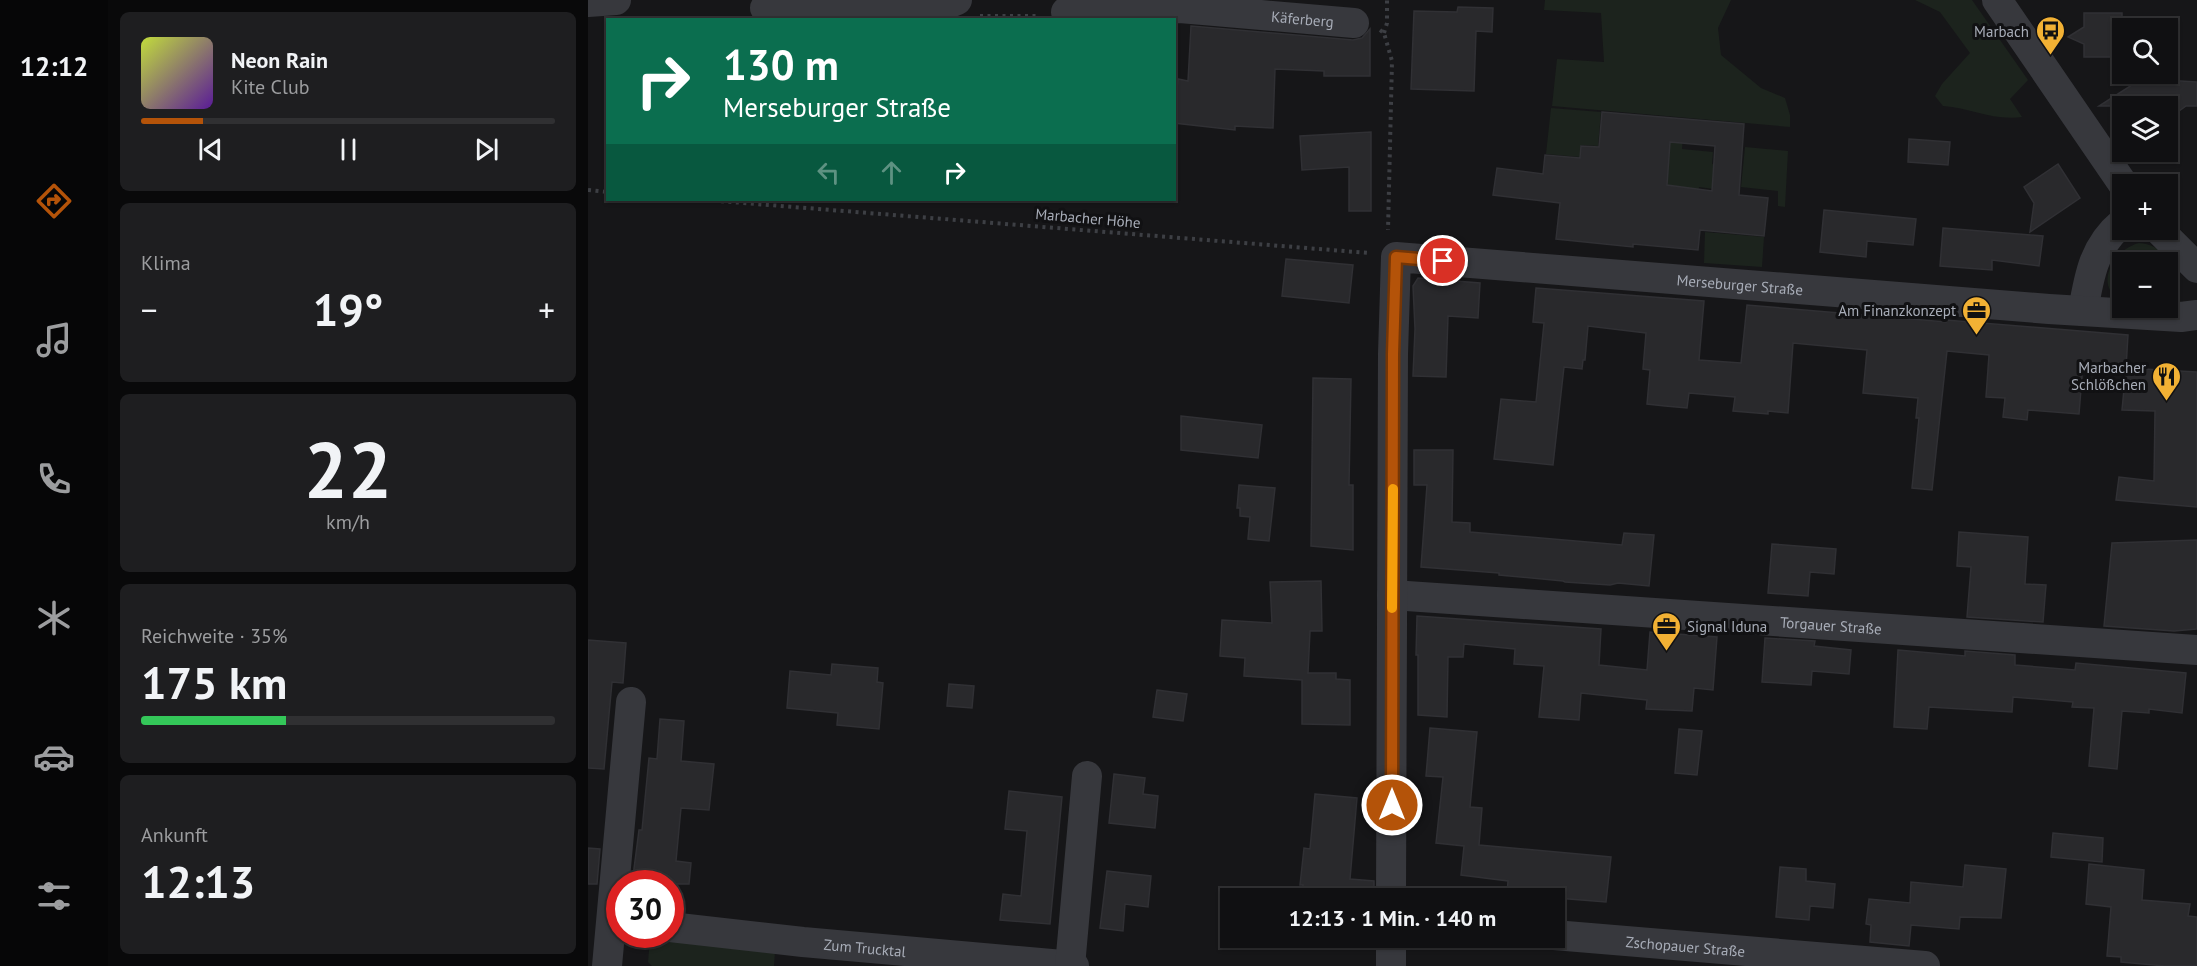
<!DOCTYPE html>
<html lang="de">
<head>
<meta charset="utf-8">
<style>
  body { margin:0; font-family:"PT Sans",sans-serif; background:#1e1e20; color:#f1f3f6; height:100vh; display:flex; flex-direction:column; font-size:22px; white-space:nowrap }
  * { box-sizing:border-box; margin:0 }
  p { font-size:20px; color:#9c9d9f }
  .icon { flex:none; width:33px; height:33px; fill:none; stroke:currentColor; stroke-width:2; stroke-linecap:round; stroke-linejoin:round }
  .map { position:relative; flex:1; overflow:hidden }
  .drawer { display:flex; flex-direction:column; gap:12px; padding:12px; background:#09090a; width:480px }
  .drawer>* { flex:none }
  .hud { position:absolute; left:18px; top:18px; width:570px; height:183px; border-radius:0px; box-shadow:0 2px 4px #0004,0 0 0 2px #303032; background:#0b6e4f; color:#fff; overflow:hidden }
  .controls { position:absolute; left:1524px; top:18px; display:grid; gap:12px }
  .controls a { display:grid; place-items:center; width:66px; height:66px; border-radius:0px; background:#101012; box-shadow:0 2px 4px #0004,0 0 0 2px #303032; font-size:30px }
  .speed { position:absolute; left:18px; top:870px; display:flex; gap:12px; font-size:30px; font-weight:700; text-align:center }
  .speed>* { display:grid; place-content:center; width:78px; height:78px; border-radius:50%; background:#101012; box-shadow:0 2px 4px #0004,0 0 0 2px #303032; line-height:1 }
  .speed .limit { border:9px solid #d22; background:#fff; color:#111 }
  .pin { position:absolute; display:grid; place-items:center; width:51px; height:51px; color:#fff; margin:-26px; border:3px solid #fff; border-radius:50%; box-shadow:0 2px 6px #0007 }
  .me { position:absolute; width:66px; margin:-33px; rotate:0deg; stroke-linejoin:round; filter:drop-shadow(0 0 4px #0008) }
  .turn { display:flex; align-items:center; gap:21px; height:126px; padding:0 18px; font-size:27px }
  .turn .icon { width:78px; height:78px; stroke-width:2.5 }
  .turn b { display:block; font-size:42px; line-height:51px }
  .lanes { display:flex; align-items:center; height:57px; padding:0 18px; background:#0003; justify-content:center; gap:30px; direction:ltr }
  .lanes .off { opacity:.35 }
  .big { font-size:45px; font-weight:800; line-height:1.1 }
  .drawer .tile { flex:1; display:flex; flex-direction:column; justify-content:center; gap:9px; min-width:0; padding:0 21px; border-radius:9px; background:#1e1e20 }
  .drawer .dial { align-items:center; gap:0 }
  .dial b { font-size:78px; line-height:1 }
  .song { display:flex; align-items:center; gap:18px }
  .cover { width:72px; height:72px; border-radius:9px; background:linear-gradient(135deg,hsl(70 70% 55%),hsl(270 70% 35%)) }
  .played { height:6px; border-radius:3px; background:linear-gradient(90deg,#b45309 15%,#303032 15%) }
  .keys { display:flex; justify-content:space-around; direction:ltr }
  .heat { display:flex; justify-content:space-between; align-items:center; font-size:33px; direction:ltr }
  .charge { height:9px; border-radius:4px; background:linear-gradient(90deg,#34c759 35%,#303032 0) }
  .trip { position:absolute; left:632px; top:888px; width:345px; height:60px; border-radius:0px; background:#101012; box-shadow:0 2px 4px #0004,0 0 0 2px #303032; font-weight:800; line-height:60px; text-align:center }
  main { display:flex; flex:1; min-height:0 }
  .dock { display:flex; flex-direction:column; width:108px; justify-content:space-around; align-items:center; background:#060607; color:#9c9d9f }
  .dock .icon { width:42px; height:42px }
  .dock .on { color:#b45309 }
  .dock b { font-size:27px; color:#f1f3f6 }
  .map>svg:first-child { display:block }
</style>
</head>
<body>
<main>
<nav class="dock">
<b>12:12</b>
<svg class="icon on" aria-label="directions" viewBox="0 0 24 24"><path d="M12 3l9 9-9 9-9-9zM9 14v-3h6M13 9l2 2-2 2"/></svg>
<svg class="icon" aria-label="music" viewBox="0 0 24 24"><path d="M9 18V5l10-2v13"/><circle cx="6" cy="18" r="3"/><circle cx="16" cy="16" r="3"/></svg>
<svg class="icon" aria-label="phone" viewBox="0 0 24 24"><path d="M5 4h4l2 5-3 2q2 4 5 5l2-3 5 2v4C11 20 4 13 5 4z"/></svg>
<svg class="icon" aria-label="climate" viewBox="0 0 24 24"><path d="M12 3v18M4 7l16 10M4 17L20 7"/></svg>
<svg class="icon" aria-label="car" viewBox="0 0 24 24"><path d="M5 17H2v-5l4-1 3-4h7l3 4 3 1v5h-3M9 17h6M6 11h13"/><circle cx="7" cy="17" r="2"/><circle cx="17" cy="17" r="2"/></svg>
<svg class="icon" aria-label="filters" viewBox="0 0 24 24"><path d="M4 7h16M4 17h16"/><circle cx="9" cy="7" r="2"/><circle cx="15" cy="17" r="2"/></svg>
</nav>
<section class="drawer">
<div class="tile">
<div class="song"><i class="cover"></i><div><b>Neon Rain</b><p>Kite Club</p></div></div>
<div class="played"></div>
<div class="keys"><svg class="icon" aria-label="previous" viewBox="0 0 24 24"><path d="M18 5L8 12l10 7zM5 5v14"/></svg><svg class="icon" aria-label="pause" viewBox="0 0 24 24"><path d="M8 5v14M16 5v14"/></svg><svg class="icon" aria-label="next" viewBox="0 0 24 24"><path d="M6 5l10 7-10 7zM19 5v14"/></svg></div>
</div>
<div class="tile"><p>Klima</p>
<div class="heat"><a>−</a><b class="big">19°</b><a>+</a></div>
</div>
<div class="tile dial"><b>22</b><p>km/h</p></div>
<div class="tile"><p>Reichweite · 35%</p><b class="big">175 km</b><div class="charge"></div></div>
<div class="tile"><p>Ankunft</p><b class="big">12:13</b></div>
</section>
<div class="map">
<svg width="1609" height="966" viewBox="0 0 1609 966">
  <rect width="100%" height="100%" fill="#161618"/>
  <g fill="#1c231d">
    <polygon points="957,0 1143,0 1130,28 1133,55 1173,88 1197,98 1202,115 1202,127 964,106 969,59 1016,62 1013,13 956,10"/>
    <path d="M 1327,0 L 1384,0 L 1440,80 L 1422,99 L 1434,117 C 1405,121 1383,108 1355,106 L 1347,96 L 1354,84 L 1382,53 L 1352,12 Z"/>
    <polygon points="963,108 1013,112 1010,146 993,145 992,157 958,154"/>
    <polygon points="1065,118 1096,121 1094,149 1125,152 1124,164 1151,166 1126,189 1111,187 1107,210 1079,208 1080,178 1061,176"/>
    <polygon points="1157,147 1200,151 1197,207 1190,206 1190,191 1153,187"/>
    <polygon points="1117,232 1176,237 1174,267 1116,263"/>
    <path d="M 1551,243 C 1578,245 1593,271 1580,294 L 1580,262 L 1534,262 L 1534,300 C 1504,287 1526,249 1551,243 Z"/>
    <polygon points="68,935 182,945 187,951 186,966 64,966 60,962 62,939"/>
  </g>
  <g fill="#29292c" stroke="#303034" stroke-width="1.5" fill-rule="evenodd">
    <polygon points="870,7 905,8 904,32 888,31 886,91 823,89 826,11 869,12"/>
    <polygon points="1496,13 1534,13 1534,57 1496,57 1496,44 1480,37 1496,27"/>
    <polygon points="603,26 765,40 774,38 782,29 782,76 736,76 736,71 687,69 685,128 647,126 647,130 586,123 590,79 600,81"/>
    <polygon points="1561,74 1572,74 1576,80 1609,82 1609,106 1598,106 1580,119 1580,106 1511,106"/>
    <path d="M 1014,112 L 1156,124 L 1151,195 L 1180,198 L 1176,236 L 1112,230 L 1110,250 L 1045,244 L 1045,247 L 968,239 L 972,203 L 905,195 L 909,168 L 955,174 L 957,155 L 992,158 L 993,146 L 1011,147 ZM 1082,142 L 1127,146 L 1124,191 L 1079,185 Z"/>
    <polygon points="783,132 783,211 761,211 761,167 714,170 712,136"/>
    <polygon points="1321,139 1362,142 1360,165 1320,162"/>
    <polygon points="1470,164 1492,198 1442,232 1446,203 1436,187"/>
    <polygon points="1236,210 1328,219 1325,245 1279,241 1278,257 1232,252"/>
    <polygon points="1355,228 1455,236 1451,266 1404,260 1404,270 1352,266"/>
    <polygon points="698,259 765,265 761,303 694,296"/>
    <polygon points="830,278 892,283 890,318 860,316 858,377 825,376 827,329 825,286"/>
    <polygon points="948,288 1116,301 1111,360 1153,363 1159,305 1358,322 1358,320 1540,335 1538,368 1495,364 1491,414 1440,410 1439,420 1415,417 1417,398 1398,397 1401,355 1359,351 1344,490 1324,488 1331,418 1328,418 1330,398 1275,393 1279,350 1205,343 1200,413 1180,411 1180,414 1145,411 1147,397 1101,393 1099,408 1077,406 1059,404 1062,370 1055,369 1058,333 1000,326 997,360 995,360 994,369 976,367 965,465 906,459 913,399 948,402 956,323 945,322"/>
    <polygon points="1538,368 1609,372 1609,507 1528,500 1531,477 1566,481 1567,411 1534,410"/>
    <polygon points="725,378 763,379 761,485 765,485 765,550 723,546"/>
    <polygon points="593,416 674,425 670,458 593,450"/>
    <polygon points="826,450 865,450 864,522 882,523 882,532 1034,545 1036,533 1066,535 1061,586 1030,583 1022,585 977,582 975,581 911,575 911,573 833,567 839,485 826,485"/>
    <polygon points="651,485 687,488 681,541 660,539 662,517 652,516 652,508 649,508"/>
    <polygon points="1371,532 1440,537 1437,584 1458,585 1455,622 1379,617 1383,567 1369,566"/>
    <polygon points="1609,540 1609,629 1586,631 1516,626 1524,543"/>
    <polygon points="1184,544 1248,549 1246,574 1222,572 1220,596 1180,593"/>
    <polygon points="733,581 734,631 722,631 720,673 748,673 748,679 762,680 762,725 714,724 714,680 656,676 657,658 632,656 634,620 684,623 682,582"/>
    <polygon points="829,616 1013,629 1011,665 1059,670 1062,632 1129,637 1125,690 1106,688 1104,711 1058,709 1059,700 993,693 991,720 951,717 956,666 926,664 927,649 876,644 875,657 860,657 859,717 830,715 830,655 828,655"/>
    <polygon points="1177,638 1227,641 1226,646 1263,650 1261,674 1224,671 1223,685 1174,682"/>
    <polygon points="0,640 38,643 35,683 24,682 16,769 0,768"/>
    <polygon points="1310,650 1377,656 1377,651 1427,655 1427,665 1487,670 1488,663 1598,673 1594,713 1561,709 1561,713 1534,711 1529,769 1501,766 1506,708 1484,707 1485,702 1425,697 1424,712 1341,707 1339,729 1306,727"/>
    <polygon points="244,664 290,668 289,682 295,683 291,729 249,725 250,713 199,708 202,671 243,675"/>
    <polygon points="361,684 386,686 384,708 359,706"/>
    <polygon points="569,690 599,694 595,721 565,717"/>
    <polygon points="72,719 96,721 93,761 126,764 121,810 93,808 88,861 103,863 101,884 44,884 51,830 54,830 61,758 69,759"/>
    <polygon points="842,728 889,732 882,807 894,808 891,845 1023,857 1018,902 919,894 920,881 873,875 876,846 848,843 855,777 838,776"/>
    <polygon points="1091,729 1114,731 1109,775 1087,773"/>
    <polygon points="526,774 557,778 555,794 570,796 567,828 521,823"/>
    <polygon points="421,791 474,797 462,924 412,920 415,894 433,896 439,831 417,829"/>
    <polygon points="727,794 769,798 762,879 786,881 786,898 714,898 715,885 712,885 716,848 722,849"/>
    <polygon points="1465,833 1515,838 1514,862 1463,857"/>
    <polygon points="0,848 12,849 9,884 0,884"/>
    <polygon points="1501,864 1556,870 1554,900 1602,904 1600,916 1609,917 1609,966 1577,966 1533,962 1533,957 1519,956 1523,907 1498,904"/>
    <polygon points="1377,865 1418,869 1413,918 1372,917 1371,929 1323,925 1321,946 1282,942 1283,925 1278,924 1281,899 1322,903 1323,882 1375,887"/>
    <polygon points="1192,867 1218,869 1218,881 1247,884 1245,908 1222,906 1221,920 1188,917"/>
    <polygon points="519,871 563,876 560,907 537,904 535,931 512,928"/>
  </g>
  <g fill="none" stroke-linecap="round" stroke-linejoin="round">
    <g stroke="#3d3f44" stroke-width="4" stroke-dasharray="3 4.5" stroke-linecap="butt">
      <polyline points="392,16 451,16"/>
      <polyline points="792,30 796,33 804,61 800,230"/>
      <polyline points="796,33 799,23 799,0"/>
      <polyline points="0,190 20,192"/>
      <polyline points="118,200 781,253"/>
    </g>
    <g stroke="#37383d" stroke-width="30">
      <polyline points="1409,0 1535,184"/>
      <polyline points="0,2 28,0"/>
      <polyline points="177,8 318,13 347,9 369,0"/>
      <path id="s1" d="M 478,12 L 592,8 L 766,23"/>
      <polyline points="1571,230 1609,268"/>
      <path d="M 1495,311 C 1501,276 1506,246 1534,223"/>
      <path id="s2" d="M 804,595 L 1609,650"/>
      <path id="s3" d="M 803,898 L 805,354 L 808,257 L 1461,309 L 1593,317 L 1609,315"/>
      <path id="s4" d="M 82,927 L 215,942 L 486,966"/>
      <path id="s5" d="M 966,935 L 1337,966"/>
      <polyline points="19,966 43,702"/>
      <polyline points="482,966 499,776"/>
      <polyline points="803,966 803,938"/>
    </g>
  </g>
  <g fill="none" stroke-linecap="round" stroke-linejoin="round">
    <defs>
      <polyline id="route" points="804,805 805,354 808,257 855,261"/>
    </defs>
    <use href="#route" stroke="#753606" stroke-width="15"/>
    <use href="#route" stroke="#b45309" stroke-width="10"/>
    <polyline stroke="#f59e0b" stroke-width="10" points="804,608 805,489"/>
  </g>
  <defs>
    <symbol id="bus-pin" viewBox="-11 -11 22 30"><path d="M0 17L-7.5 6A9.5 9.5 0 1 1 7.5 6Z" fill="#f2b134" stroke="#111113"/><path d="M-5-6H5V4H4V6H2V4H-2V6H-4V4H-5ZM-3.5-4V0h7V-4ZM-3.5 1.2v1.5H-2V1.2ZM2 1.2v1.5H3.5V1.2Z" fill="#111"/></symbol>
    <symbol id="office-pin" viewBox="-11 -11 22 30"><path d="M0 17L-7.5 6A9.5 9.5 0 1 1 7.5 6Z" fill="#f2b134" stroke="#111113"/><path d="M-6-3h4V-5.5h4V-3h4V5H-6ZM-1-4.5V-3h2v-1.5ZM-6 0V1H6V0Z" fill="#111"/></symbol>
    <symbol id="restaurant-pin" viewBox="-11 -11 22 30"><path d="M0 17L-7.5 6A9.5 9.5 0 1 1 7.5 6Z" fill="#f2b134" stroke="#111113"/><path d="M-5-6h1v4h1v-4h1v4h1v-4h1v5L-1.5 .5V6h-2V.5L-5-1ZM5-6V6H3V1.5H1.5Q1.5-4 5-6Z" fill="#111"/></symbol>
  </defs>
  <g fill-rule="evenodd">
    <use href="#bus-pin" x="1446" y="14" width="33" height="45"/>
    <use href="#office-pin" x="1372" y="294" width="33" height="45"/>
    <use href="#restaurant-pin" x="1562" y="360" width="33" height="45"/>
    <use href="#office-pin" x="1062" y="610" width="33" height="45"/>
  </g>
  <g text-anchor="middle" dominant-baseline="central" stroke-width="6" stroke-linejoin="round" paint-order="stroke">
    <g font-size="15" fill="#a8adb8" stroke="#111113">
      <text stroke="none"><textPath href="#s1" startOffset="237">Käferberg</textPath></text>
      <text transform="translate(500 218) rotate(5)">Marbacher Höhe</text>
      <text stroke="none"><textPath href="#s3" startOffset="986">Merseburger Straße</textPath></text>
      <text stroke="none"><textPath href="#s2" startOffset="440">Torgauer Straße</textPath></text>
      <text stroke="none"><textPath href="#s5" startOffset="132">Zschopauer Straße</textPath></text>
      <text stroke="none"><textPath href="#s4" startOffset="196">Zum Trucktal</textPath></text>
    </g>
    <g font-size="15" fill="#a8adb8" stroke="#111113" text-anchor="end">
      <text x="1441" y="31">Marbach</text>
      <text x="1368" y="310">Am Finanzkonzept</text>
      <text x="1558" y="367">Marbacher<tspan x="1558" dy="17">Schlößchen</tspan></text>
      <text x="1099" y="626" text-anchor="start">Signal Iduna</text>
    </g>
  </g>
</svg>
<div class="controls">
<a><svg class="icon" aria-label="search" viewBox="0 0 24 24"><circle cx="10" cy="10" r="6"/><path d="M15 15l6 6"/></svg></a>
<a><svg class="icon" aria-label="layers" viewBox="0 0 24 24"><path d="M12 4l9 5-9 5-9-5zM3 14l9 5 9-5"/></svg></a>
<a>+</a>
<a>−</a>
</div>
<div class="speed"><div class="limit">30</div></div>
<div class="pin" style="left:855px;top:261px;background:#d93025"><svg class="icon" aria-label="arrive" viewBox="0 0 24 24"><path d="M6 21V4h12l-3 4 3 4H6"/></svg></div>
<svg class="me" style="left:804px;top:805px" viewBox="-20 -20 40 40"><circle r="17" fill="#b45309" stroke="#fff" stroke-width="3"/><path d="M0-11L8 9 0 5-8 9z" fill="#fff"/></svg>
<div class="trip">12:13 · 1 Min. · 140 m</div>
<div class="hud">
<div class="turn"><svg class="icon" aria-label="right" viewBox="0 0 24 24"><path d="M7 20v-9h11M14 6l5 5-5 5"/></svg><div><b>130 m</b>Merseburger Straße</div></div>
<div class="lanes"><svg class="icon off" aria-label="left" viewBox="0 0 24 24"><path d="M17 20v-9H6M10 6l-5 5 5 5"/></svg><svg class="icon off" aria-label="ahead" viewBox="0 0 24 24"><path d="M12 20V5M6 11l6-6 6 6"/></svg><svg class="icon" aria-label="right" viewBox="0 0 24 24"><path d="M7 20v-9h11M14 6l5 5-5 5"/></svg></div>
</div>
</div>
</main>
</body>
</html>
